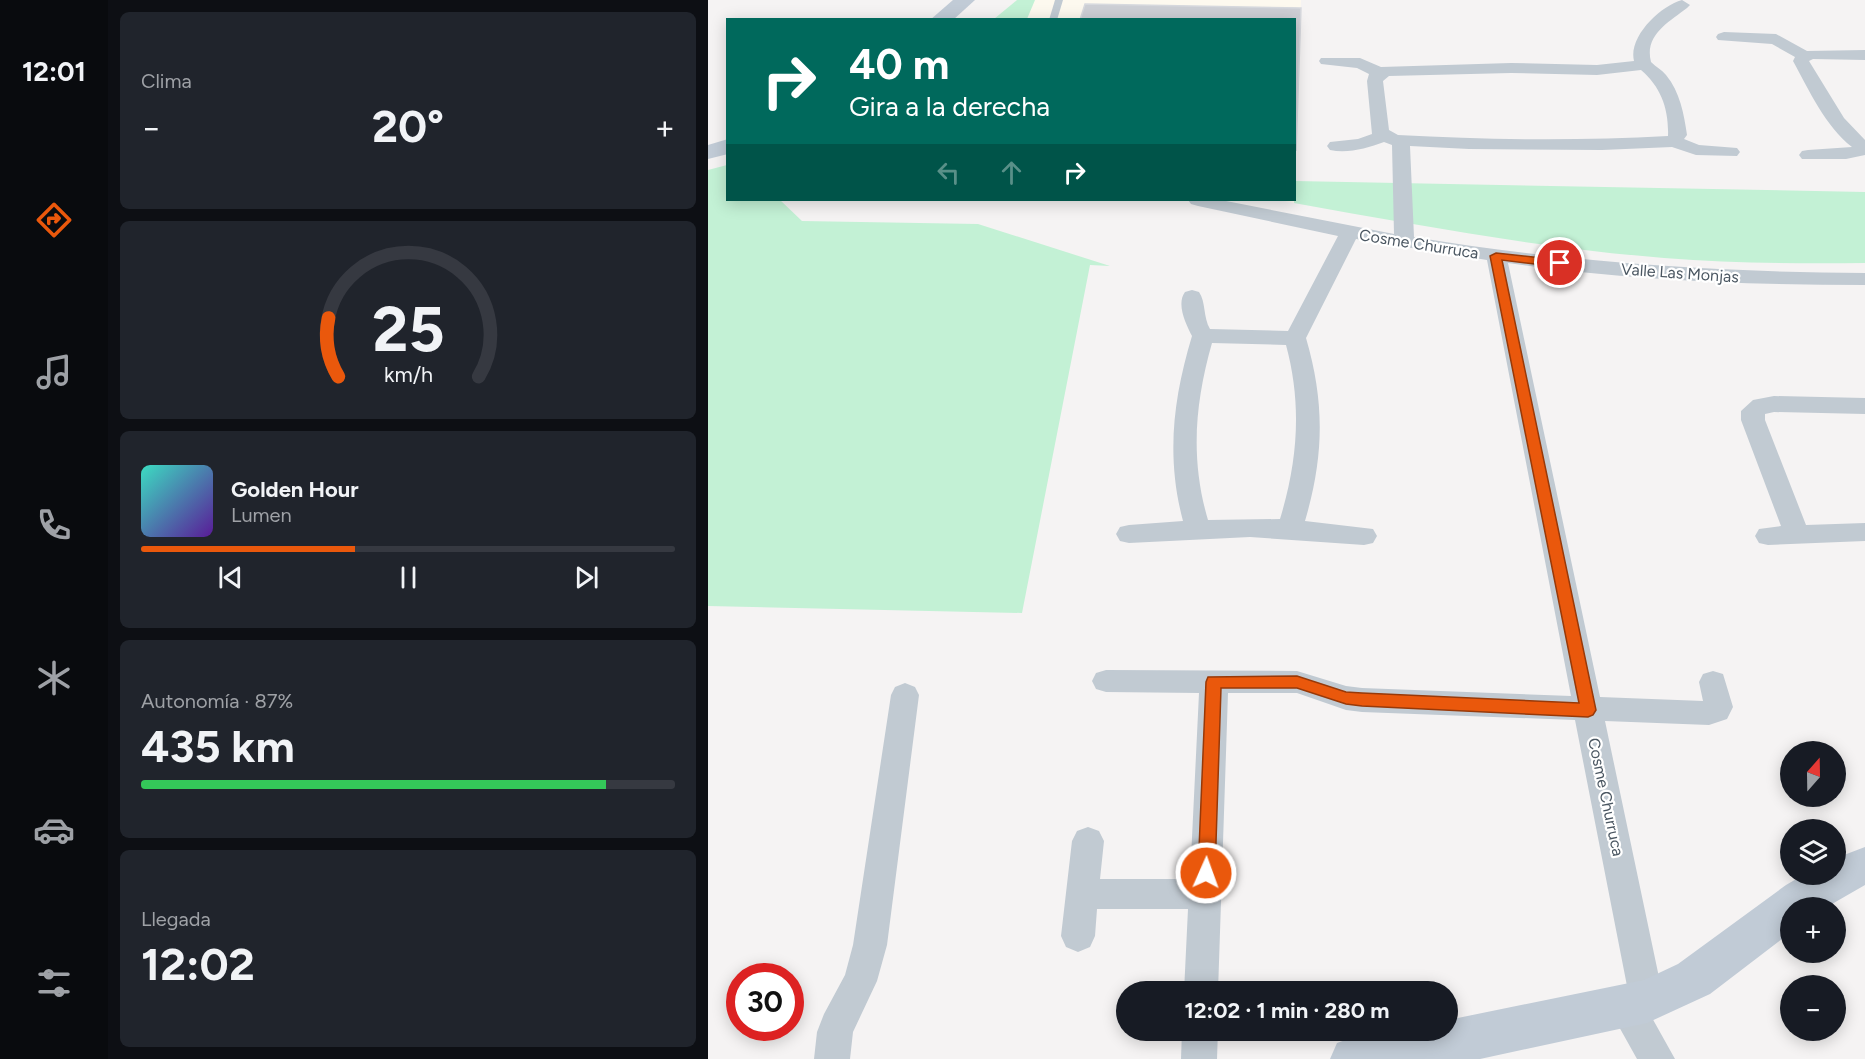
<!DOCTYPE html>
<html lang="es">
<head>
<meta charset="utf-8">
<style>
  body { margin:0; font-family:Figtree,sans-serif; background:#20242c; color:#f1f3f6; height:100vh; display:flex; flex-direction:column; font-size:22px; white-space:nowrap }
  * { box-sizing:border-box; margin:0 }
  p { font-size:20px; color:#9ea1a6 }
  .icon { flex:none; width:33px; height:33px; fill:none; stroke:currentColor; stroke-width:2; stroke-linecap:round; stroke-linejoin:round }
  .map { position:relative; flex:1; overflow:hidden }
  .drawer { display:flex; flex-direction:column; gap:12px; padding:12px; background:#0d0f14; width:600px }
  .drawer>* { flex:none }
  .guide { position:absolute; left:18px; top:18px; width:570px; height:183px; border-radius:0px; box-shadow:0 3px 15px #0003; background:#00695c; color:#fff; overflow:hidden }
  .needle { width:39px; rotate:20deg }
  .tools { position:absolute; left:1072px; top:741px; display:grid; gap:12px }
  .tools a { display:grid; place-items:center; width:66px; height:66px; border-radius:50%; background:#171b24; box-shadow:0 3px 15px #0003; font-size:30px }
  .speed { position:absolute; left:18px; top:963px; display:flex; gap:12px; font-size:30px; font-weight:700; text-align:center }
  .speed>* { display:grid; place-content:center; width:78px; height:78px; border-radius:50%; background:#171b24; box-shadow:0 3px 15px #0003; line-height:1 }
  .speed .limit { border:9px solid #d22; background:#fff; color:#111 }
  .pin { position:absolute; display:grid; place-items:center; width:51px; height:51px; color:#fff; margin:-26px; border:3px solid #fff; border-radius:50%; box-shadow:0 2px 6px #0007 }
  .me { position:absolute; width:66px; margin:-33px; rotate:2deg; stroke-linejoin:round; filter:drop-shadow(0 0 4px #0008) }
  .turn { display:flex; align-items:center; gap:21px; height:126px; padding:0 24px; font-size:27px }
  .turn .icon { width:78px; height:78px; stroke-width:2.5 }
  .turn b { display:block; font-size:42px; line-height:51px }
  .lanes { display:flex; align-items:center; height:57px; padding:0 24px; background:#0003; justify-content:center; gap:30px; direction:ltr }
  .lanes .off { opacity:.35 }
  .big { font-size:45px; font-weight:700; line-height:1.1 }
  .drawer .card { flex:1; display:flex; flex-direction:column; justify-content:center; gap:9px; min-width:0; padding:0 21px; border-radius:9px; background:#20242c }
  .drawer .dial { align-items:center; gap:0 }
  .dial svg { height:156px; overflow:visible; fill:none; stroke:#363941; stroke-width:7; stroke-linecap:round; text-anchor:middle }
  .dial text { fill:#f1f3f6; stroke:none }
  .song { display:flex; align-items:center; gap:18px }
  .cover { width:72px; height:72px; border-radius:9px; background:linear-gradient(135deg,hsl(170 70% 55%),hsl(270 70% 35%)) }
  .played { height:6px; border-radius:3px; background:linear-gradient(90deg,#ea580c 40%,#363941 40%) }
  .keys { display:flex; justify-content:space-around; direction:ltr }
  .heat { display:flex; justify-content:space-between; align-items:center; font-size:33px; direction:ltr }
  .charge { height:9px; border-radius:4px; background:linear-gradient(90deg,#34c759 87%,#363941 0) }
  .trip { position:absolute; left:408px; top:981px; width:342px; height:60px; border-radius:30px; background:#171b24; box-shadow:0 3px 15px #0003; font-weight:700; line-height:60px; text-align:center }
  main { display:flex; flex:1; min-height:0 }
  .tabs { display:flex; flex-direction:column; width:108px; justify-content:space-around; align-items:center; background:#090b0e; color:#9ea1a6 }
  .tabs .icon { width:42px; height:42px }
  .tabs .selected { color:#ea580c }
  .tabs b { font-size:27px; color:#f1f3f6 }
  .map>svg:first-child { display:block }
</style>
</head>
<body>
<main>
<nav class="tabs">
<b>12:01</b>
<svg class="icon selected" aria-label="directions" viewBox="0 0 24 24"><path d="M12 3l9 9-9 9-9-9zM9 14v-3h6M13 9l2 2-2 2"/></svg>
<svg class="icon" aria-label="music" viewBox="0 0 24 24"><path d="M9 18V5l10-2v13"/><circle cx="6" cy="18" r="3"/><circle cx="16" cy="16" r="3"/></svg>
<svg class="icon" aria-label="phone" viewBox="0 0 24 24"><path d="M5 4h4l2 5-3 2q2 4 5 5l2-3 5 2v4C11 20 4 13 5 4z"/></svg>
<svg class="icon" aria-label="climate" viewBox="0 0 24 24"><path d="M12 3v18M4 7l16 10M4 17L20 7"/></svg>
<svg class="icon" aria-label="car" viewBox="0 0 24 24"><path d="M5 17H2v-5l4-1 3-4h7l3 4 3 1v5h-3M9 17h6M6 11h13"/><circle cx="7" cy="17" r="2"/><circle cx="17" cy="17" r="2"/></svg>
<svg class="icon" aria-label="filters" viewBox="0 0 24 24"><path d="M4 7h16M4 17h16"/><circle cx="9" cy="7" r="2"/><circle cx="15" cy="17" r="2"/></svg>
</nav>
<section class="drawer">
<div class="card"><p>Clima</p>
<div class="heat"><a>−</a><b class="big">20°</b><a>+</a></div>
</div>
<div class="card dial"><svg viewBox="0 0 100 80">
<path d="M14 69A42 42 0 1 1 86 69"/>
<path d="M14 69A42 42 0 0 1 9 39" stroke="#ea580c"/>
<text x="50" y="56" font-size="32" font-weight="700">25</text>
<text x="50" y="72" font-size="11">km/h</text>
</svg></div>
<div class="card">
<div class="song"><i class="cover"></i><div><b>Golden Hour</b><p>Lumen</p></div></div>
<div class="played"></div>
<div class="keys"><svg class="icon" aria-label="previous" viewBox="0 0 24 24"><path d="M18 5L8 12l10 7zM5 5v14"/></svg><svg class="icon" aria-label="pause" viewBox="0 0 24 24"><path d="M8 5v14M16 5v14"/></svg><svg class="icon" aria-label="next" viewBox="0 0 24 24"><path d="M6 5l10 7-10 7zM19 5v14"/></svg></div>
</div>
<div class="card"><p>Autonomía · 87%</p><b class="big">435 km</b><div class="charge"></div></div>
<div class="card"><p>Llegada</p><b class="big">12:02</b></div>
</section>
<div class="map">
<svg width="1157" height="1059" viewBox="0 0 1157 1059">
  <rect width="100%" height="100%" fill="#f5f3f3"/>
  <polygon fill="#fdf9ef" points="309,0 593,0 586,203 572,200 586,200 586,20 286,20"/>
  <g fill="#c3f1d5">
    <polygon points="309,0 327,0 319,19 286,19"/>
    <polygon points="19,165 20,200 72,200 94,221 270,224 402,266 382,265 314,613 0,606 0,170"/>
    <path d="M 587,181 L 1157,192 L 1157,263 C 1090,264 1023,263 956,258 C 832,248 709,225 586,203 Z"/>
  </g>
  <polygon fill="#cdcfd5" stroke="#d7d9de" stroke-width="1.5" points="377,4 593,8 588,151 586,20 372,20"/>
  <g fill="none" stroke-linecap="round" stroke-linejoin="round">
    <polygon fill="#c1cad2" fill-rule="evenodd" points="347,0 355,0 349,20 341,20"/>
    <g fill="#c1cad2" fill-rule="evenodd">
      <path d="M 974,0 L 982,5 L 979,8 C 961,22 936,35 943,62 C 948,67 954,70 958,75 C 972,92 976,114 979,135 L 976,139 L 991,145 L 1029,148 L 1032,152 L 1029,156 L 988,155 L 964,147 L 894,150 L 761,149 L 702,146 L 706,237 C 855,262 1006,272 1157,273 L 1157,285 C 1037,285 918,280 800,263 L 892,697 L 995,701 L 991,682 L 995,674 L 1005,671 L 1015,674 L 1025,707 L 1019,719 L 1001,725 L 897,721 L 956,1001 L 951,1013 L 943,1016 L 967,1059 L 929,1059 L 900,1007 L 905,995 L 917,990 L 920,991 L 867,720 L 654,712 L 638,710 L 589,693 L 520,693 L 510,992 L 476,992 L 480,909 L 389,909 L 387,936 L 382,947 L 370,952 L 358,947 L 353,936 L 364,841 L 369,831 L 380,827 L 391,831 L 396,841 L 392,879 L 482,879 L 491,693 L 398,692 L 388,689 L 384,681 L 388,673 L 398,670 L 589,671 L 638,686 L 654,688 L 863,696 L 779,260 L 648,239 L 598,338 C 617,403 616,456 597,521 L 665,529 L 669,536 L 665,543 L 656,545 L 542,537 L 421,543 L 412,541 L 408,534 L 412,527 L 421,525 L 475,521 C 458,457 465,399 484,336 C 478,324 468,304 477,292 L 484,290 L 491,292 C 498,302 495,317 502,329 L 580,331 L 630,236 L 490,206 L 483,204 L 480,200 L 513,200 L 686,234 L 684,145 L 676,142 C 659,148 640,154 622,150 L 619,146 L 622,142 L 650,139 L 664,134 L 659,81 L 661,74 L 649,68 L 613,64 L 611,61 L 613,58 L 652,58 L 673,67 L 803,63 L 889,65 L 926,61 C 920,37 952,6 974,0 ZM 933,70 C 953,87 961,109 960,136 C 870,141 780,140 690,135 L 681,130 L 675,81 L 681,76 L 803,73 L 889,75 ZM 504,343 L 578,345 C 594,404 590,460 572,519 L 500,520 C 482,459 487,403 504,343 Z"/>
      <path d="M 1016,32 L 1068,34 L 1099,51 L 1157,50 L 1157,60 L 1105,59 L 1101,61 L 1136,118 L 1157,140 L 1157,155 L 1138,159 L 1094,159 L 1091,155 L 1094,151 L 1100,150 L 1144,147 C 1117,126 1101,90 1085,61 L 1087,57 L 1064,44 L 1010,40 L 1008,37 L 1010,34 Z"/>
      <polygon points="1066,396 1157,398 1157,414 1066,412 1057,414 1057,420 1098,525 1157,523 1157,541 1060,545 1051,543 1047,536 1051,529 1073,526 1033,420 1033,411 1045,400"/>
      <polygon points="197,683 207,687 211,695 179,945 169,981 145,1032 142,1059 106,1059 109,1032 116,1014 137,975 145,945 183,695 187,687"/>
      <polygon points="474,1030 510,1030 509,1059 473,1059"/>
    </g>
    <g fill="#c1cbd6" fill-rule="evenodd">
      <polygon points="245,0 267,0 245,20 222,20"/>
      <polygon points="20,139 20,154 0,159 0,145"/>
      <path d="M 1157,847 L 1157,885 L 1117,908 L 1083,908 L 1083,932 L 1002,994 L 939,1023 L 772,1059 L 622,1059 L 629,1043 C 664,1028 702,1030 740,1030 L 740,1020 L 936,980 L 970,964 L 1078,885 L 1097,874 L 1128,874 L 1128,858 Z"/>
    </g>
  </g>
  <polygon fill="#ea580c" stroke="#983908" stroke-width="1.5" points="788,253 852,260 857,263 852,267 794,260 888,710 885,715 880,717 654,706 638,704 589,688 513,688 507,873 504,878 498,881 492,878 490,873 498,682 500,677 589,676 638,692 654,693 871,703 782,256"/>
  <g text-anchor="middle" dominant-baseline="central" stroke-width="4.5" stroke-linejoin="round" paint-order="stroke">
    <g font-size="16" fill="#4a5661" stroke="#fff">
      <text transform="translate(711 244) rotate(9)">Cosme Churruca</text>
      <text transform="translate(972 273) rotate(4)">Valle Las Monjas</text>
      <text transform="translate(898 797) rotate(78)">Cosme Churruca</text>
    </g>
  </g>
</svg>
<div class="tools">
<a><svg class="needle" viewBox="-14 -14 28 28"><path d="M0-13l5 13h-10z" fill="#e53935"/><path d="M0 13l5-13h-10z" fill="#9ea1a6"/></svg></a>
<a><svg class="icon" aria-label="layers" viewBox="0 0 24 24"><path d="M12 4l9 5-9 5-9-5zM3 14l9 5 9-5"/></svg></a>
<a>+</a>
<a>−</a>
</div>
<div class="speed"><div class="limit">30</div></div>
<div class="pin" style="left:852px;top:263px;background:#d93025"><svg class="icon" aria-label="arrive" viewBox="0 0 24 24"><path d="M6 21V4h12l-3 4 3 4H6"/></svg></div>
<svg class="me" style="left:498px;top:873px" viewBox="-20 -20 40 40"><circle r="17" fill="#ea580c" stroke="#fff" stroke-width="3"/><path d="M0-11L8 9 0 5-8 9z" fill="#fff"/></svg>
<div class="trip">12:02 · 1 min · 280 m</div>
<div class="guide">
<div class="turn"><svg class="icon" aria-label="right" viewBox="0 0 24 24"><path d="M7 20v-9h11M14 6l5 5-5 5"/></svg><div><b>40 m</b>Gira a la derecha</div></div>
<div class="lanes"><svg class="icon off" aria-label="left" viewBox="0 0 24 24"><path d="M17 20v-9H6M10 6l-5 5 5 5"/></svg><svg class="icon off" aria-label="ahead" viewBox="0 0 24 24"><path d="M12 20V5M6 11l6-6 6 6"/></svg><svg class="icon" aria-label="right" viewBox="0 0 24 24"><path d="M7 20v-9h11M14 6l5 5-5 5"/></svg></div>
</div>
</div>
</main>
</body>
</html>
